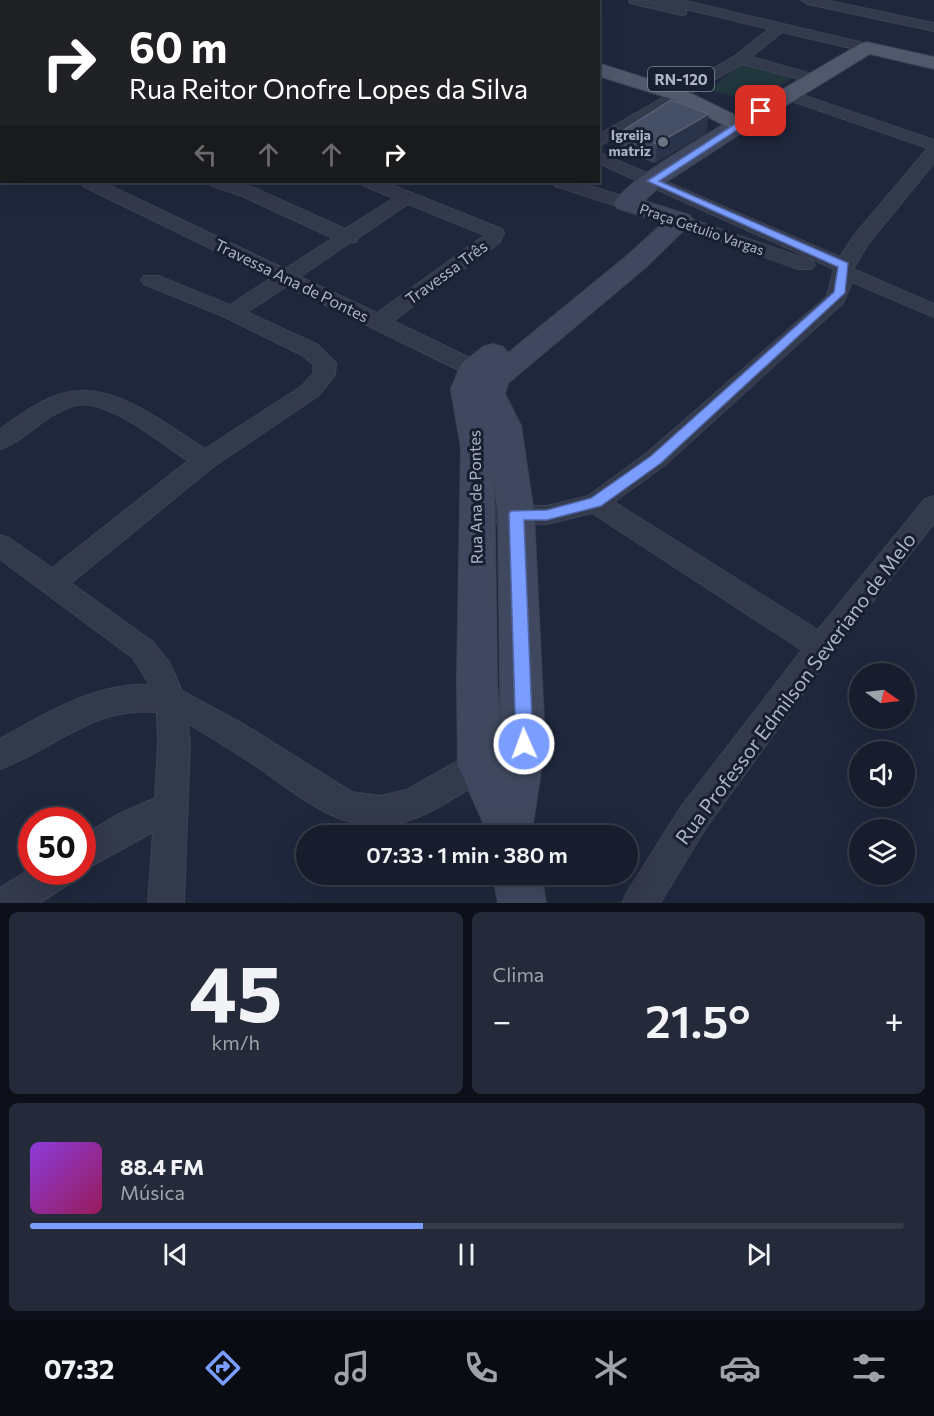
<!DOCTYPE html>
<html lang="pt">
<head>
<meta charset="utf-8">
<style>
  body { margin:0; font-family:Commissioner,sans-serif; background:#242a39; color:#f1f3f6; height:100vh; display:flex; flex-direction:column; font-size:22px; white-space:nowrap }
  * { box-sizing:border-box; margin:0 }
  p { font-size:20px; color:#9ea2aa }
  .icon { flex:none; width:33px; height:33px; fill:none; stroke:currentColor; stroke-width:2; stroke-linecap:round; stroke-linejoin:round }
  .map { position:relative; height:903px; overflow:hidden }
  .drawer { display:flex; flex-direction:column; gap:9px; padding:9px; background:#0d1019; flex:1 }
  .drawer>* { flex:none }
  .hud { position:absolute; left:0px; top:0px; width:600px; height:183px; box-shadow:0 6px 24px #0002,0 0 0 2px #363b49; background:#202124; color:#fff; overflow:hidden }
  .needle { width:39px; rotate:104deg }
  .fabs { position:absolute; left:849px; top:663px; display:grid; gap:12px }
  .fabs a { display:grid; place-items:center; width:66px; height:66px; border-radius:50%; background:#171d2d; box-shadow:0 6px 24px #0002,0 0 0 2px #363b49; font-size:30px }
  .speed { position:absolute; left:18px; top:807px; display:flex; gap:12px; font-size:30px; font-weight:700; text-align:center }
  .speed>* { display:grid; place-content:center; width:78px; height:78px; border-radius:50%; background:#171d2d; box-shadow:0 6px 24px #0002,0 0 0 2px #363b49; line-height:1 }
  .speed .limit { border:9px solid #d22; background:#fff; color:#111 }
  .pin { position:absolute; display:grid; place-items:center; width:51px; height:51px; color:#fff; margin:-26px; border-radius:12px; box-shadow:0 3px 9px #0006 }
  .me { position:absolute; width:66px; margin:-33px; rotate:358deg; stroke-linejoin:round; filter:drop-shadow(0 0 4px #0008) }
  .turn { display:flex; align-items:center; gap:21px; height:126px; padding:0 30px; font-size:27px }
  .turn .icon { width:78px; height:78px; stroke-width:2.5 }
  .turn b { display:block; font-size:42px; line-height:51px }
  .lanes { display:flex; align-items:center; height:57px; padding:0 30px; background:#0003; justify-content:center; gap:30px; direction:ltr }
  .lanes .off { opacity:.35 }
  .big { font-size:45px; font-weight:600; line-height:1.1 }
  .drawer .card { flex:1; display:flex; flex-direction:column; justify-content:center; gap:9px; min-width:0; padding:0 21px; border-radius:9px; background:#242a39 }
  .drawer .dial { align-items:center; gap:0 }
  .dial b { font-size:78px; line-height:1 }
  .song { display:flex; align-items:center; gap:18px }
  .cover { width:72px; height:72px; border-radius:9px; background:linear-gradient(135deg,hsl(270 70% 55%),hsl(330 70% 35%)) }
  .played { height:6px; border-radius:3px; background:linear-gradient(90deg,#7b9dff 45%,#363b49 45%) }
  .keys { display:flex; justify-content:space-around; direction:ltr }
  .heat { display:flex; justify-content:space-between; align-items:center; font-size:33px; direction:ltr }
  .drawer .tiles { flex:1; display:grid; gap:9px; grid-template-columns:1fr 1fr }
  .card:last-child { grid-column:span 2 }
  .trip { position:absolute; left:296px; top:825px; width:342px; height:60px; border-radius:30px; background:#171d2d; box-shadow:0 6px 24px #0002,0 0 0 2px #363b49; font-weight:600; line-height:60px; text-align:center }
  .tab-bar { display:flex; height:96px; justify-content:space-around; align-items:center; background:#090c12; color:#9ea2aa }
  .tab-bar .icon { width:42px; height:42px }
  .tab-bar .on { color:#7b9dff }
  .tab-bar b { font-size:27px; color:#f1f3f6 }
  .map>svg:first-child { display:block }
</style>
</head>
<body>
<div class="map">
<svg width="934" height="903" viewBox="0 0 934 903">
  <rect width="100%" height="100%" fill="#1f273c"/>
  <polygon fill="#21363d" points="742,64 791,78 758,103 709,90"/>
  <g fill="none" stroke-linecap="round" stroke-linejoin="round">
    <defs>
      <g id="minor">
        <polygon points="21,0 37,0 20,2"/>
        <polygon points="158,0 170,0 157,2"/>
        <polygon points="293,0 308,0 292,2"/>
        <polygon points="534,0 548,0 533,2"/>
        <polygon points="629,0 661,2 660,0 682,0 872,45 874,48 867,52 782,32 751,57 819,76 821,79 819,82 814,83 742,64 598,147 598,135 735,56 769,29 686,9 686,14 681,15 630,3"/>
        <polygon points="801,0 825,0 934,23 934,31 807,4"/>
        <polygon points="0,3 2,3 2,12 0,11"/>
        <rect x="0" y="85" width="2" height="10"/>
        <polygon points="788,90 934,140 934,163 868,244 853,269 934,304 934,317 852,282 843,303 665,465 614,502 818,630 925,499 934,496 934,523 831,655 705,829 660,903 622,903 628,891 681,807 802,650 592,513 547,524 477,523 468,521 464,514 468,507 477,505 547,506 588,496 647,453 827,296 834,269 598,163 598,152 840,257 853,237 928,148 783,98 780,95"/>
        <rect x="0" y="144" width="2" height="10"/>
        <path d="M 80,182 L 102,182 L 285,269 L 333,238 L 242,196 L 212,186 L 210,182 L 234,182 L 254,188 L 345,229 L 394,198 L 364,186 L 361,182 L 384,182 L 502,229 L 504,233 L 500,242 L 393,321 L 499,372 L 502,377 L 499,382 L 491,384 L 483,382 L 287,286 L 247,312 L 318,345 L 336,363 L 335,375 L 318,396 L 214,466 L 71,583 L 153,642 L 169,662 L 182,691 L 248,727 L 352,792 L 380,796 L 406,790 L 465,757 L 490,746 L 501,750 L 506,760 L 501,770 C 466,788 434,816 395,824 C 343,836 295,793 255,765 C 233,751 211,737 188,724 L 190,743 L 184,903 L 148,903 L 153,832 L 82,871 L 82,836 L 117,815 L 155,798 L 158,743 L 157,712 C 92,706 55,749 0,769 L 0,739 C 44,714 97,682 150,685 L 133,658 L 0,559 L 0,535 L 9,538 L 52,568 L 188,461 C 161,443 110,400 77,405 C 69,406 62,411 55,414 C 37,424 20,443 0,449 L 0,429 C 23,413 50,392 79,391 C 121,388 170,427 205,449 L 302,386 L 313,374 L 314,365 L 302,355 L 225,317 L 144,284 L 141,280 L 144,276 L 158,276 L 230,305 L 271,278 L 83,186 ZM 408,204 L 485,235 L 377,313 L 300,277 L 349,243 L 356,242 L 358,238 Z"/>
        <polygon points="552,182 577,182 632,199 635,203 632,207 620,207 555,186"/>
        <polygon points="680,215 812,261 815,265 812,269 798,269 674,224 671,220 674,216"/>
        <polygon points="32,868 32,872 74,872 69,884 40,903 0,903 0,888"/>
      </g>
      <g id="secondary">
        <path d="M 738,118 L 746,120 L 749,125 L 746,130 L 660,186 L 644,201 L 689,215 L 693,220 L 689,225 L 646,267 L 508,383 L 505,394 L 521,426 L 534,515 L 545,744 L 531,836 L 489,836 L 458,765 L 457,681 L 461,448 L 451,389 L 462,363 L 483,347 L 493,344 L 503,347 L 508,353 L 628,255 L 663,223 L 617,208 L 614,203 C 632,176 700,140 730,120 ZM 494,472 L 498,515 L 501,751 L 497,681 Z"/>
        <polygon points="493,874 541,874 546,903 498,903"/>
      </g>
      <g id="primary">
        <polygon points="370,0 391,0 392,2 371,2"/>
        <polygon points="408,0 429,0 430,2 409,2"/>
        <polygon points="867,42 934,57 934,69 870,54 746,130 738,132 672,99 598,76 598,63 686,91 737,116 860,44"/>
      </g>
    </defs>
    <use href="#minor" stroke="#3c4355" stroke-width="2"/>
    <use href="#secondary" stroke="#3c4355" stroke-width="2"/>
    <use href="#primary" stroke="#3c4355" stroke-width="2"/>
    <use href="#minor" fill="#333a4c" fill-rule="evenodd"/>
    <use href="#secondary" fill="#40485f" fill-rule="evenodd"/>
    <use href="#primary" fill="#50586c" fill-rule="evenodd"/>
  </g>
  <polygon fill="#39435a" points="709,114 706,133 655,163 620,150 622,131"/>
  <polygon fill="#293349" points="709,114 706,133 655,163 657,144"/>
  <polygon fill="#455066" stroke="#565f75" stroke-width="1.5" points="671,100 709,114 657,144 622,131"/>
  <polygon fill="#7b9dff" stroke="#5066a6" stroke-width="1.5" points="758,109 766,111 659,181 848,263 845,293 661,463 601,506 547,520 524,520 533,744 531,749 524,752 518,749 516,744 509,514 511,511 547,510 591,498 651,456 834,292 838,267 647,181"/>
  <circle fill="#6b7280" stroke="#181f30" stroke-width="2" cx="663" cy="142" r="6"/>
  <g text-anchor="middle" dominant-baseline="central" stroke-width="6" stroke-linejoin="round" paint-order="stroke">
    <g font-size="14" font-weight="bold" fill="#adb4c8" stroke="#181f30" text-anchor="end">
      <text x="651" y="134">Igreija<tspan x="651" dy="16">matriz</tspan></text>
    </g>
    <g font-size="14" fill="#adb4c8" stroke="#181f30">
      <text transform="translate(702 229) rotate(19)">Praça Getulio Vargas</text>
    </g>
    <rect fill="#181f30" stroke="#80879a" stroke-width="1.5" x="648" y="67" width="66" height="24" rx="4.5"/>
    <g font-size="15" font-weight="bold" fill="#adb4c8">
      <text x="681" y="79">RN-120</text>
    </g>
    <g font-size="16" fill="#adb4c8" stroke="#181f30">
      <text transform="translate(446 272) rotate(-36)">Travessa Três</text>
      <text transform="translate(292 280) rotate(26)">Travessa Ana de Pontes</text>
      <text transform="translate(475 497) rotate(-91)">Rua Ana de Pontes</text>
    </g>
    <g font-size="20" fill="#adb4c8" stroke="#181f30">
      <text transform="translate(795 688) rotate(-53)">Rua Professor Edmilson Severiano de Melo</text>
    </g>
  </g>
</svg>
<div class="fabs">
<a><svg class="needle" viewBox="-14 -14 28 28"><path d="M0-13l5 13h-10z" fill="#e53935"/><path d="M0 13l5-13h-10z" fill="#9ea2aa"/></svg></a>
<a><svg class="icon" aria-label="sound" viewBox="0 0 24 24"><path d="M4 9h4l5-4v14l-5-4H4zM17 9q2 3 0 6"/></svg></a>
<a><svg class="icon" aria-label="layers" viewBox="0 0 24 24"><path d="M12 4l9 5-9 5-9-5zM3 14l9 5 9-5"/></svg></a>
</div>
<div class="speed"><div class="limit">50</div></div>
<div class="pin" style="left:761px;top:111px;background:#d93025"><svg class="icon" aria-label="arrive" viewBox="0 0 24 24"><path d="M6 21V4h12l-3 4 3 4H6"/></svg></div>
<svg class="me" style="left:524px;top:744px" viewBox="-20 -20 40 40"><circle r="17" fill="#7b9dff" stroke="#fff" stroke-width="3"/><path d="M0-11L8 9 0 5-8 9z" fill="#fff"/></svg>
<div class="trip">07:33 · 1 min · 380 m</div>
<div class="hud">
<div class="turn"><svg class="icon" aria-label="right" viewBox="0 0 24 24"><path d="M7 20v-9h11M14 6l5 5-5 5"/></svg><div><b>60 m</b>Rua Reitor Onofre Lopes da Silva</div></div>
<div class="lanes"><svg class="icon off" aria-label="left" viewBox="0 0 24 24"><path d="M17 20v-9H6M10 6l-5 5 5 5"/></svg><svg class="icon off" aria-label="ahead" viewBox="0 0 24 24"><path d="M12 20V5M6 11l6-6 6 6"/></svg><svg class="icon off" aria-label="ahead" viewBox="0 0 24 24"><path d="M12 20V5M6 11l6-6 6 6"/></svg><svg class="icon" aria-label="right" viewBox="0 0 24 24"><path d="M7 20v-9h11M14 6l5 5-5 5"/></svg></div>
</div>
</div>
<section class="drawer">
<div class="tiles">
<div class="card dial"><b>45</b><p>km/h</p></div>
<div class="card"><p>Clima</p>
<div class="heat"><a>−</a><b class="big">21.5°</b><a>+</a></div>
</div>
<div class="card">
<div class="song"><i class="cover"></i><div><b>88.4 FM</b><p>Música</p></div></div>
<div class="played"></div>
<div class="keys"><svg class="icon" aria-label="previous" viewBox="0 0 24 24"><path d="M18 5L8 12l10 7zM5 5v14"/></svg><svg class="icon" aria-label="pause" viewBox="0 0 24 24"><path d="M8 5v14M16 5v14"/></svg><svg class="icon" aria-label="next" viewBox="0 0 24 24"><path d="M6 5l10 7-10 7zM19 5v14"/></svg></div>
</div>
</div>
</section>
<nav class="tab-bar">
<b>07:32</b>
<svg class="icon on" aria-label="directions" viewBox="0 0 24 24"><path d="M12 3l9 9-9 9-9-9zM9 14v-3h6M13 9l2 2-2 2"/></svg>
<svg class="icon" aria-label="music" viewBox="0 0 24 24"><path d="M9 18V5l10-2v13"/><circle cx="6" cy="18" r="3"/><circle cx="16" cy="16" r="3"/></svg>
<svg class="icon" aria-label="phone" viewBox="0 0 24 24"><path d="M5 4h4l2 5-3 2q2 4 5 5l2-3 5 2v4C11 20 4 13 5 4z"/></svg>
<svg class="icon" aria-label="climate" viewBox="0 0 24 24"><path d="M12 3v18M4 7l16 10M4 17L20 7"/></svg>
<svg class="icon" aria-label="car" viewBox="0 0 24 24"><path d="M5 17H2v-5l4-1 3-4h7l3 4 3 1v5h-3M9 17h6M6 11h13"/><circle cx="7" cy="17" r="2"/><circle cx="17" cy="17" r="2"/></svg>
<svg class="icon" aria-label="filters" viewBox="0 0 24 24"><path d="M4 7h16M4 17h16"/><circle cx="9" cy="7" r="2"/><circle cx="15" cy="17" r="2"/></svg>
</nav>
</body>
</html>
